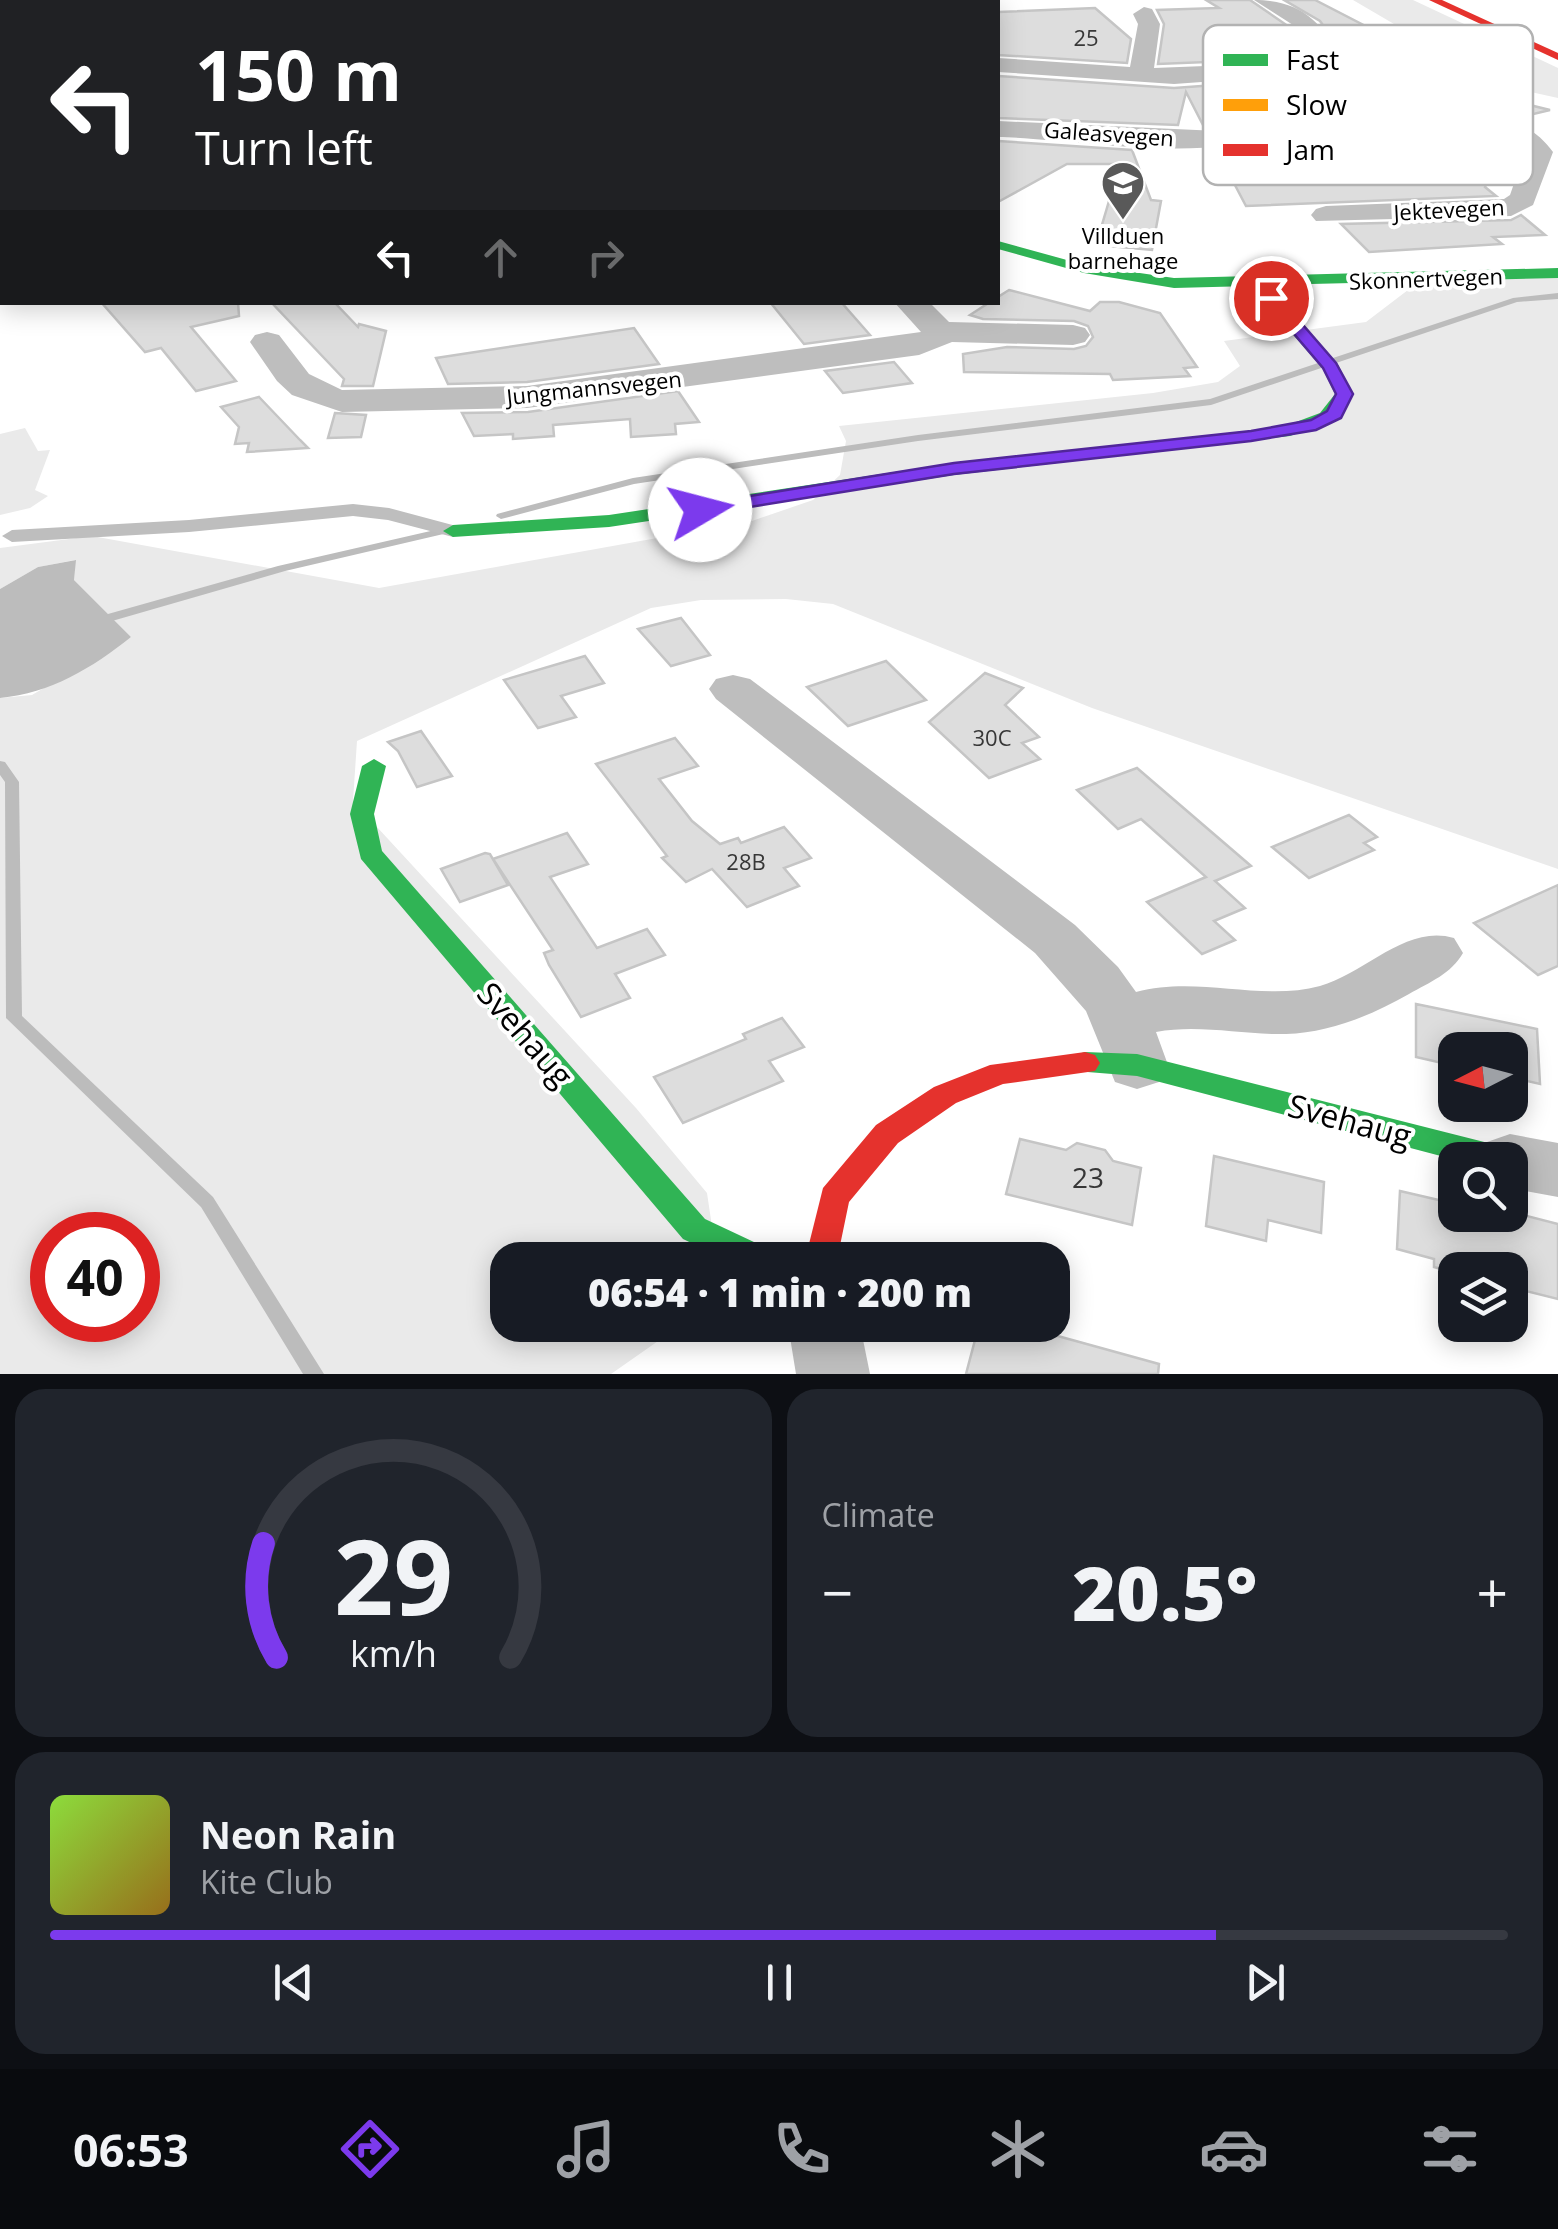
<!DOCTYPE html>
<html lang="en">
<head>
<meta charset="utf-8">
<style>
  body { margin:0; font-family:"Open Sans",sans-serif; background:#20242c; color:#f1f3f6; height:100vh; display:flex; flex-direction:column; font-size:38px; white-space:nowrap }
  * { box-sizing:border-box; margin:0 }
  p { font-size:32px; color:#9ea1a6 }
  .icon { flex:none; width:55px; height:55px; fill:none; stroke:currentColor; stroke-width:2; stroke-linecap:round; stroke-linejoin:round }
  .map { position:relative; height:1374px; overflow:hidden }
  .side { display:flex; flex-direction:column; gap:15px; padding:15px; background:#0d0f14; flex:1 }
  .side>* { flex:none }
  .top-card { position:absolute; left:0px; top:0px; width:1000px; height:305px; box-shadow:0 5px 25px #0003; background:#202124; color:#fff; overflow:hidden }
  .needle { width:65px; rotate:264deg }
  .controls { position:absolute; left:1438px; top:1032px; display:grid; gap:20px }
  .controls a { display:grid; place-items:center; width:90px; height:90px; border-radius:20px; background:#171b24; box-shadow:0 5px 25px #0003; font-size:50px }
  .speed { position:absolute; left:30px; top:1212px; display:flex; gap:20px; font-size:50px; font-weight:700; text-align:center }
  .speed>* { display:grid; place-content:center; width:130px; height:130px; border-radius:50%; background:#171b24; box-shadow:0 5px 25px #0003; line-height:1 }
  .speed .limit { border:15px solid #d22; background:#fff; color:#111 }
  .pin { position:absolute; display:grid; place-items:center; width:85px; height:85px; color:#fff; margin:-42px; border:5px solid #fff; border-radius:50%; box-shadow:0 2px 10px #0007 }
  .me { position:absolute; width:110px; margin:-55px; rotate:82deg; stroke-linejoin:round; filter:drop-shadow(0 0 8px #0008) }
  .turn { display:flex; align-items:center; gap:35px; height:210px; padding:0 30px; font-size:45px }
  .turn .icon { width:130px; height:130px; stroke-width:2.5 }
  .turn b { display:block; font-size:70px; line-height:85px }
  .lanes { display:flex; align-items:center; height:95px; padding:0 30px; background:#0003; justify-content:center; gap:50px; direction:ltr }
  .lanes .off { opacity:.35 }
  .big { font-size:75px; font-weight:800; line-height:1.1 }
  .side .widget { flex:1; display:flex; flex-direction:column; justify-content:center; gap:15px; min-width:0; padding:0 35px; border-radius:30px; background:#20242c }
  .side .dial { align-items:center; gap:0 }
  .dial svg { height:260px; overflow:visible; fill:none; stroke:#363941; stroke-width:7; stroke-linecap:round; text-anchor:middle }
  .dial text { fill:#f1f3f6; stroke:none }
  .song { display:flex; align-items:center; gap:30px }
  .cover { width:120px; height:120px; border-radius:15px; background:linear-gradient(135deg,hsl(90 70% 55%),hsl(40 70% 35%)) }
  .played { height:10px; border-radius:5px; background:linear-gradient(90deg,#7c3aed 80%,#363941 80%) }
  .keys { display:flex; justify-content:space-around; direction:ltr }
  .heat { display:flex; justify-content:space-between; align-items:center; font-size:55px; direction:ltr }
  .side .tiles { flex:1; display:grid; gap:15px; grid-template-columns:1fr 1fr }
  .widget:last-child { grid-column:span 2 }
  .trip { position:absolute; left:490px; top:1242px; width:580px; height:100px; border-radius:30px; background:#171b24; box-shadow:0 5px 25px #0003; font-weight:800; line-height:100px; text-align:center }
  .tab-bar { display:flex; height:160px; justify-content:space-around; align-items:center; background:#090b0e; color:#9ea1a6 }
  .tab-bar .icon { width:70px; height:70px }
  .tab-bar .active { color:#7c3aed }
  .tab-bar b { font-size:45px; color:#f1f3f6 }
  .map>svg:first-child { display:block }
</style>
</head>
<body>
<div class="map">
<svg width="1558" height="1374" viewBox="0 0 1558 1374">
  <rect width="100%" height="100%" fill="#fff"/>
  <g fill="#eaeaea" fill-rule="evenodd">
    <polygon points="1353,0 1413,0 1558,68 1558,98 1443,73 1424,61 1394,24"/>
    <path d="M 1558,271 L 1558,869 L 1092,708 L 833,604 L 786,599 L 701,600 L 651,608 L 357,741 L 353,801 L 636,1108 L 707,1193 L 717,1260 L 508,1260 L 508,1325 L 681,1325 L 611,1374 L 0,1374 L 0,698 L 32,695 L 131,637 L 74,580 L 75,560 L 38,567 L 0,589 L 0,548 L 92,536 L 379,588 L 752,521 L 813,500 L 840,475 L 846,441 L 839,426 L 1153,393 L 1218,382 L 1240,366 L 1224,341 L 1366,322 L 1425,277 ZM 52,1235 L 138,1235 L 138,1320 L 52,1320 Z"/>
    <polygon points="25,428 38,451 50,450 35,490 48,496 30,508 0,515 0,434"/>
  </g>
  <path fill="#bcbcbc" d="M 76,560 L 74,580 L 131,637 C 92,668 51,693 0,698 L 0,589 L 38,567 Z"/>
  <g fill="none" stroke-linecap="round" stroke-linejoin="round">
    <g fill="#bcbcbc" fill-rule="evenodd">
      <polygon points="1558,293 1558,299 1517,302 1211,405 918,441 634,484 501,519 496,516 497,514 633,478 918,435 1210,399 1513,298"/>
      <polygon points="448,527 452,528 453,530 452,532 285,571 112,621 106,617 108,614 278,566"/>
      <polygon points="0,761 5,762 19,782 22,1016 213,1197 324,1374 303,1374 201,1207 6,1018 5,782 0,775"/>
    </g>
  </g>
  <g fill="#ddd" stroke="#c5c5c5" stroke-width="2.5">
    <polygon points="1206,0 1250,0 1301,35 1314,63 1257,60 1158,64 1164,24 1157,10 1219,8"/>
    <polygon points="1284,0 1315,0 1406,47 1439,92 1452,86 1550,110 1517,118 1453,97 1337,85 1346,57 1320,21"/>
    <polygon points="1095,8 1131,39 1127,63 998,55 998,12"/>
    <polygon points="998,76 1174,88 1257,82 1304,84 1291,102 1270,116 1218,127 1204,127 1186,92 1178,125 998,118"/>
    <polygon points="1324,106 1431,116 1485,129 1503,139 1485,187 1496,196 1246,206 1217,151 1261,143 1298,129"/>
    <polygon points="998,141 1132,150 1151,200 1161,201 1152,250 1096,245 1120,164 1067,164 998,202"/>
    <polygon points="1521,215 1545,235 1493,237 1502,244 1369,252 1341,224 1511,220"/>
    <polygon points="1009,290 1090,311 1100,302 1119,302 1160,313 1197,367 1184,368 1190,376 1113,380 1110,374 964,372 963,354 1007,347 1074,349 1086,346 1093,337 1088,326 1074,321 983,319 970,315 990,302 998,302 998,297"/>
    <polygon points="101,302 238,302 239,316 191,327 236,381 196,391 161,348 145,352"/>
    <polygon points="271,302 334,302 358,327 359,324 386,331 373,386 342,386 344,379"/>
    <polygon points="770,302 841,302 870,335 804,344"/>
    <polygon points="634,328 659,364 527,382 448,384 436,358"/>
    <polygon points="894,362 912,383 843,393 825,371"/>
    <polygon points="678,391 699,422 675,424 676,434 631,437 630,419 553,425 554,436 513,439 513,434 474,436 462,413 528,412"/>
    <polygon points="259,397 300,440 308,448 247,452 249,443 235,444 239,427 221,407"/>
    <polygon points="335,413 366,415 361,437 328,438"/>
    <polygon points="681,618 710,655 671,666 638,629"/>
    <polygon points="585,656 604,683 561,696 576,717 538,728 504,680"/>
    <polygon points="886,661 926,700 848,726 807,687"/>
    <polygon points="985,673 1023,688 1005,705 1039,737 1022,743 1040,759 989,778 929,722"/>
    <polygon points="421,731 452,776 417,787 398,751 388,742"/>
    <polygon points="675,738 698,766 659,779 692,821 720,844 738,838 741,843 784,827 811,858 784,868 799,886 747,907 712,869 686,882 662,858 667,856 596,764"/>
    <polygon points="1137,768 1251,866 1215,881 1245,908 1214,921 1235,940 1202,954 1147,902 1206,877 1141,819 1118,829 1077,790"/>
    <polygon points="1349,815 1377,837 1364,843 1374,850 1309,878 1272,847"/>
    <polygon points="567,833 588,864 550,877 597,948 647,929 665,955 615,974 630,998 581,1017 549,965 544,953 553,950 493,859"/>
    <polygon points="485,853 490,854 508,885 460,902 441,869"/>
    <polygon points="1558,885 1558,966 1538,975 1474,923"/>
    <polygon points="1416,1004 1537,1029 1540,1084 1510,1077 1510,1050 1455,1050 1455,1066 1416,1057"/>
    <polygon points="782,1018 804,1047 769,1061 783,1081 683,1123 654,1077 746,1039 743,1034"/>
    <polygon points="1020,1139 1066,1150 1077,1143 1105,1150 1113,1161 1141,1168 1132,1225 1006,1194"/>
    <polygon points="1214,1156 1324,1182 1321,1233 1268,1220 1266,1241 1206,1226"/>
    <polygon points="1400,1191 1443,1201 1442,1215 1523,1215 1558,1224 1558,1299 1510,1287 1510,1270 1455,1273 1434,1267 1434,1259 1397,1249"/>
    <polygon points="979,1325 1018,1325 1159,1364 1158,1374 966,1374"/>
  </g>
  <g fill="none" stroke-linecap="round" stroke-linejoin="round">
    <polygon fill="#bebebe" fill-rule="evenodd" points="353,504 389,508 460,527 463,531 453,537 388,520 353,516 189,532 12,542 2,536 12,530 189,520"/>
    <g fill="#bebebe" fill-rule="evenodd">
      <polygon points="379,0 444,0 378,2"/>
      <polygon points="626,0 648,0 650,2 628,2"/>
      <polygon points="867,0 904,0 906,2 869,2"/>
      <path d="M 1254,0 C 1301,0 1320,21 1343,59 L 1332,88 C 1398,94 1512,94 1553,152 L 1533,205 L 1511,216 L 1316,221 L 1311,215 L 1316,209 L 1326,206 L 1504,199 L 1510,195 L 1525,152 C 1490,107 1378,107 1323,102 C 1267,178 1084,138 998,137 L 998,121 L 1218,131 C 1258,128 1291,119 1311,81 L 1257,78 L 1174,84 L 998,72 L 998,58 L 1130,67 L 1138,24 L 1133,14 L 1144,7 L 1152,9 L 1160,24 L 1154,68 L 1257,64 L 1317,67 L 1319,59 L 1304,32 Z"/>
      <polygon points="2,41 2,55 0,56 0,42"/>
      <polygon points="0,270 2,271 2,290 0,290"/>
      <polygon points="894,302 929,302 949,322 1073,325 1085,328 1090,335 1085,342 1073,345 952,342 919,355 527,408 342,412 292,395 277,381 250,342 255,335 267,332 279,335 309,374 342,390 527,386 921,332"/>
      <path d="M 733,675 L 750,679 L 1075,925 L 1118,967 L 1136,992 C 1198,975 1261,1002 1320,986 C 1366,973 1406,924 1454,938 L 1463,953 C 1451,974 1430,982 1409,994 C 1372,1015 1329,1033 1286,1034 C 1242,1035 1200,1024 1156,1032 L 1168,1065 L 1159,1082 L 1137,1089 L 1115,1082 L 1086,1011 L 1035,953 L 716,699 L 709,689 L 716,679 Z"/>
      <polygon points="1510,1134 1558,1143 1558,1197 1510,1188 1510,1160 1478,1160 1487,1142"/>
      <polygon points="788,1325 860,1325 870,1374 796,1374"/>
    </g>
    <g fill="#30b455" fill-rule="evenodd">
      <polygon points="998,241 1085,265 1174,278 1558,268 1558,278 1267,285 1337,363 1353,394 1332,421 1290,436 954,475 609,527 453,537 443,531 453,525 609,515 954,463 1280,428 1320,413 1335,394 1323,369 1251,286 1174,288 1084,273 998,249"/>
      <polygon points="374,759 386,766 374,814 382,851 705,1219 771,1250 775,1260 727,1260 683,1239 361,859 350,814 362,766"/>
      <polygon points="1085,1052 1137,1054 1504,1147 1515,1151 1520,1160 1510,1171 1510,1160 1456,1160 1137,1076 1075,1071 1070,1063 1075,1055"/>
    </g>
    <polygon fill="#ff9f0a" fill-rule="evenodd" points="749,0 761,0 762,2 751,2"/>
    <g fill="#e5322d" fill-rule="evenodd">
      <polygon points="1429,0 1442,0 1558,53 1558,60"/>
      <polygon points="1085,1052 1095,1055 1100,1063 1095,1071 1003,1084 956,1103 898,1143 849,1202 837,1260 805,1260 823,1188 876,1125 934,1087 990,1065"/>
    </g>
  </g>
  <polygon fill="#7c3aed" stroke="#51269a" stroke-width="2.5" points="1266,295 1277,295 1336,363 1353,394 1341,418 1316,430 1251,441 954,474 700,515 690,510 700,504 954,463 1251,431 1311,420 1327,411 1336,394 1323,368 1266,301"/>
  <defs>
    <symbol id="school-pin" viewBox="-11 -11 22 30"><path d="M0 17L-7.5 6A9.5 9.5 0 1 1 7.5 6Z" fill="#595959" stroke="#fff"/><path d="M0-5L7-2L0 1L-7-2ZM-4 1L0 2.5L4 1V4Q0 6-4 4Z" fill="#fff"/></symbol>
  </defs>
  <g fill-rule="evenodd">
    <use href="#school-pin" x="1098" y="158" width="50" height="68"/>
  </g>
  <g text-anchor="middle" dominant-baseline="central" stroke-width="8" stroke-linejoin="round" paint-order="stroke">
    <g font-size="22" fill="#373737">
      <text x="1086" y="37">25</text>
      <text x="992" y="737">30C</text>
      <text x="746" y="861">28B</text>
    </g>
    <g font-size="22" fill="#000" stroke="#fff">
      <text transform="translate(1109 133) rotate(4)">Galeasvegen</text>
      <text transform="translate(1449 209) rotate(-3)">Jektevegen</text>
      <text transform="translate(1426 278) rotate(-2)">Skonnertvegen</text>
      <text transform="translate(594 387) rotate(-6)">Jungmannsvegen</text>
    </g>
    <g font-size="22" fill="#000" stroke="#fff">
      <text x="1123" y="235">Villduen<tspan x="1123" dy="25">barnehage</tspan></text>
    </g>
    <g font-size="28" fill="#373737">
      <text x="1088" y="1177">23</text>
    </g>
    <g font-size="32" fill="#000" stroke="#fff">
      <text transform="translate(526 1034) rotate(49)">Svehaug</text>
      <text transform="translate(1350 1120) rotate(15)">Svehaug</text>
    </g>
  </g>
  <rect x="1203" y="25" width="330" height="160" rx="15" fill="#fff" stroke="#b2b2b2" stroke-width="2.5"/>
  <rect x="1223" y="54" width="45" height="12" fill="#30b455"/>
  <rect x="1223" y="99" width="45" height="12" fill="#ff9f0a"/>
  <rect x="1223" y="144" width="45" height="12" fill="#e5322d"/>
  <g font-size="28" fill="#000">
    <text x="1286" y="70">Fast</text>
    <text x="1286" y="115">Slow</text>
    <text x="1286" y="160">Jam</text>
  </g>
</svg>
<div class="controls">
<a><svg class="needle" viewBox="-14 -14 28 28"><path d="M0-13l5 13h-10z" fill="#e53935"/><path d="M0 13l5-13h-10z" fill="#9ea1a6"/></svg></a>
<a><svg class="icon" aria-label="search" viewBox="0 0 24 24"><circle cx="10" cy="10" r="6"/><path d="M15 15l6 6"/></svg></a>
<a><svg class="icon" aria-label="layers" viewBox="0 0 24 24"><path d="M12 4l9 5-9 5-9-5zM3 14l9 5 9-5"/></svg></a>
</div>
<div class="speed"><div class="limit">40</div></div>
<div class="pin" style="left:1271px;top:298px;background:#d93025"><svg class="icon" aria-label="arrive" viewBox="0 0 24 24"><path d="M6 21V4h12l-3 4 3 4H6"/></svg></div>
<svg class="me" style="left:700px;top:510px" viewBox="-20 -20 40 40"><circle r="19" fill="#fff"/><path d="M0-13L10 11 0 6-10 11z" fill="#7c3aed"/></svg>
<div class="trip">06:54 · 1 min · 200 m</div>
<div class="top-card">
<div class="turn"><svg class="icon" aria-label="left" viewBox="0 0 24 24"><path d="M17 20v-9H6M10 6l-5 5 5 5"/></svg><div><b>150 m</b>Turn left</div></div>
<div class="lanes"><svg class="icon" aria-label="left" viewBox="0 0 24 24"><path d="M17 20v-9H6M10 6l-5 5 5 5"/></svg><svg class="icon off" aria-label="ahead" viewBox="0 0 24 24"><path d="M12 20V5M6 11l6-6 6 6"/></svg><svg class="icon off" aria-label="right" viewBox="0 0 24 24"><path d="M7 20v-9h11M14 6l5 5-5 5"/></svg></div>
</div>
</div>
<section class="side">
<div class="tiles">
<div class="widget dial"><svg viewBox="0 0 100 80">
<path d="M14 69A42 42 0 1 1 86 69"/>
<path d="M14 69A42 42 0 0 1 10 34" stroke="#7c3aed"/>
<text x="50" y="56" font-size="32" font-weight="700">29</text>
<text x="50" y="72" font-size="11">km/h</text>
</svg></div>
<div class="widget"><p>Climate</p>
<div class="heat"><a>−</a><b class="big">20.5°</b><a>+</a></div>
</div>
<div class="widget">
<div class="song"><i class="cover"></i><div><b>Neon Rain</b><p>Kite Club</p></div></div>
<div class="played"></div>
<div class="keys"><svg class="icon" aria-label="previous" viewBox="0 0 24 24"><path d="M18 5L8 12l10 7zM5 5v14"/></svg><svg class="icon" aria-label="pause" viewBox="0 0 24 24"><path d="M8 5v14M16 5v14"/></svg><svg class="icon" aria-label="next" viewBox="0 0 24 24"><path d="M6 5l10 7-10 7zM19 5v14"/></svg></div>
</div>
</div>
</section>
<nav class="tab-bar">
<b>06:53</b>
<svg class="icon active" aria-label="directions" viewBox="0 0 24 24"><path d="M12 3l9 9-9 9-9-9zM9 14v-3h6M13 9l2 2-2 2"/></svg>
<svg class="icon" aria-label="music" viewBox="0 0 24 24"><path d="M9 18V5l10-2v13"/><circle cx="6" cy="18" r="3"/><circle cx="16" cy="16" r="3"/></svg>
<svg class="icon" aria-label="phone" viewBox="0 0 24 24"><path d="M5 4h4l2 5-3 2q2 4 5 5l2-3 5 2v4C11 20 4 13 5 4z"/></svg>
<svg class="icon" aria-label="climate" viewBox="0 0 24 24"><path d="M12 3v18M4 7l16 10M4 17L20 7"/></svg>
<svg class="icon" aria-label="car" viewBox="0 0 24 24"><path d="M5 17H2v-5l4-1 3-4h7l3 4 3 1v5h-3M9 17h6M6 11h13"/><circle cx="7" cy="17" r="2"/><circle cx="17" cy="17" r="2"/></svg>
<svg class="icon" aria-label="filters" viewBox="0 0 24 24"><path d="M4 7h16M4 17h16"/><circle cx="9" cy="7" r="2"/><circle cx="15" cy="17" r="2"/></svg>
</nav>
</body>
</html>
